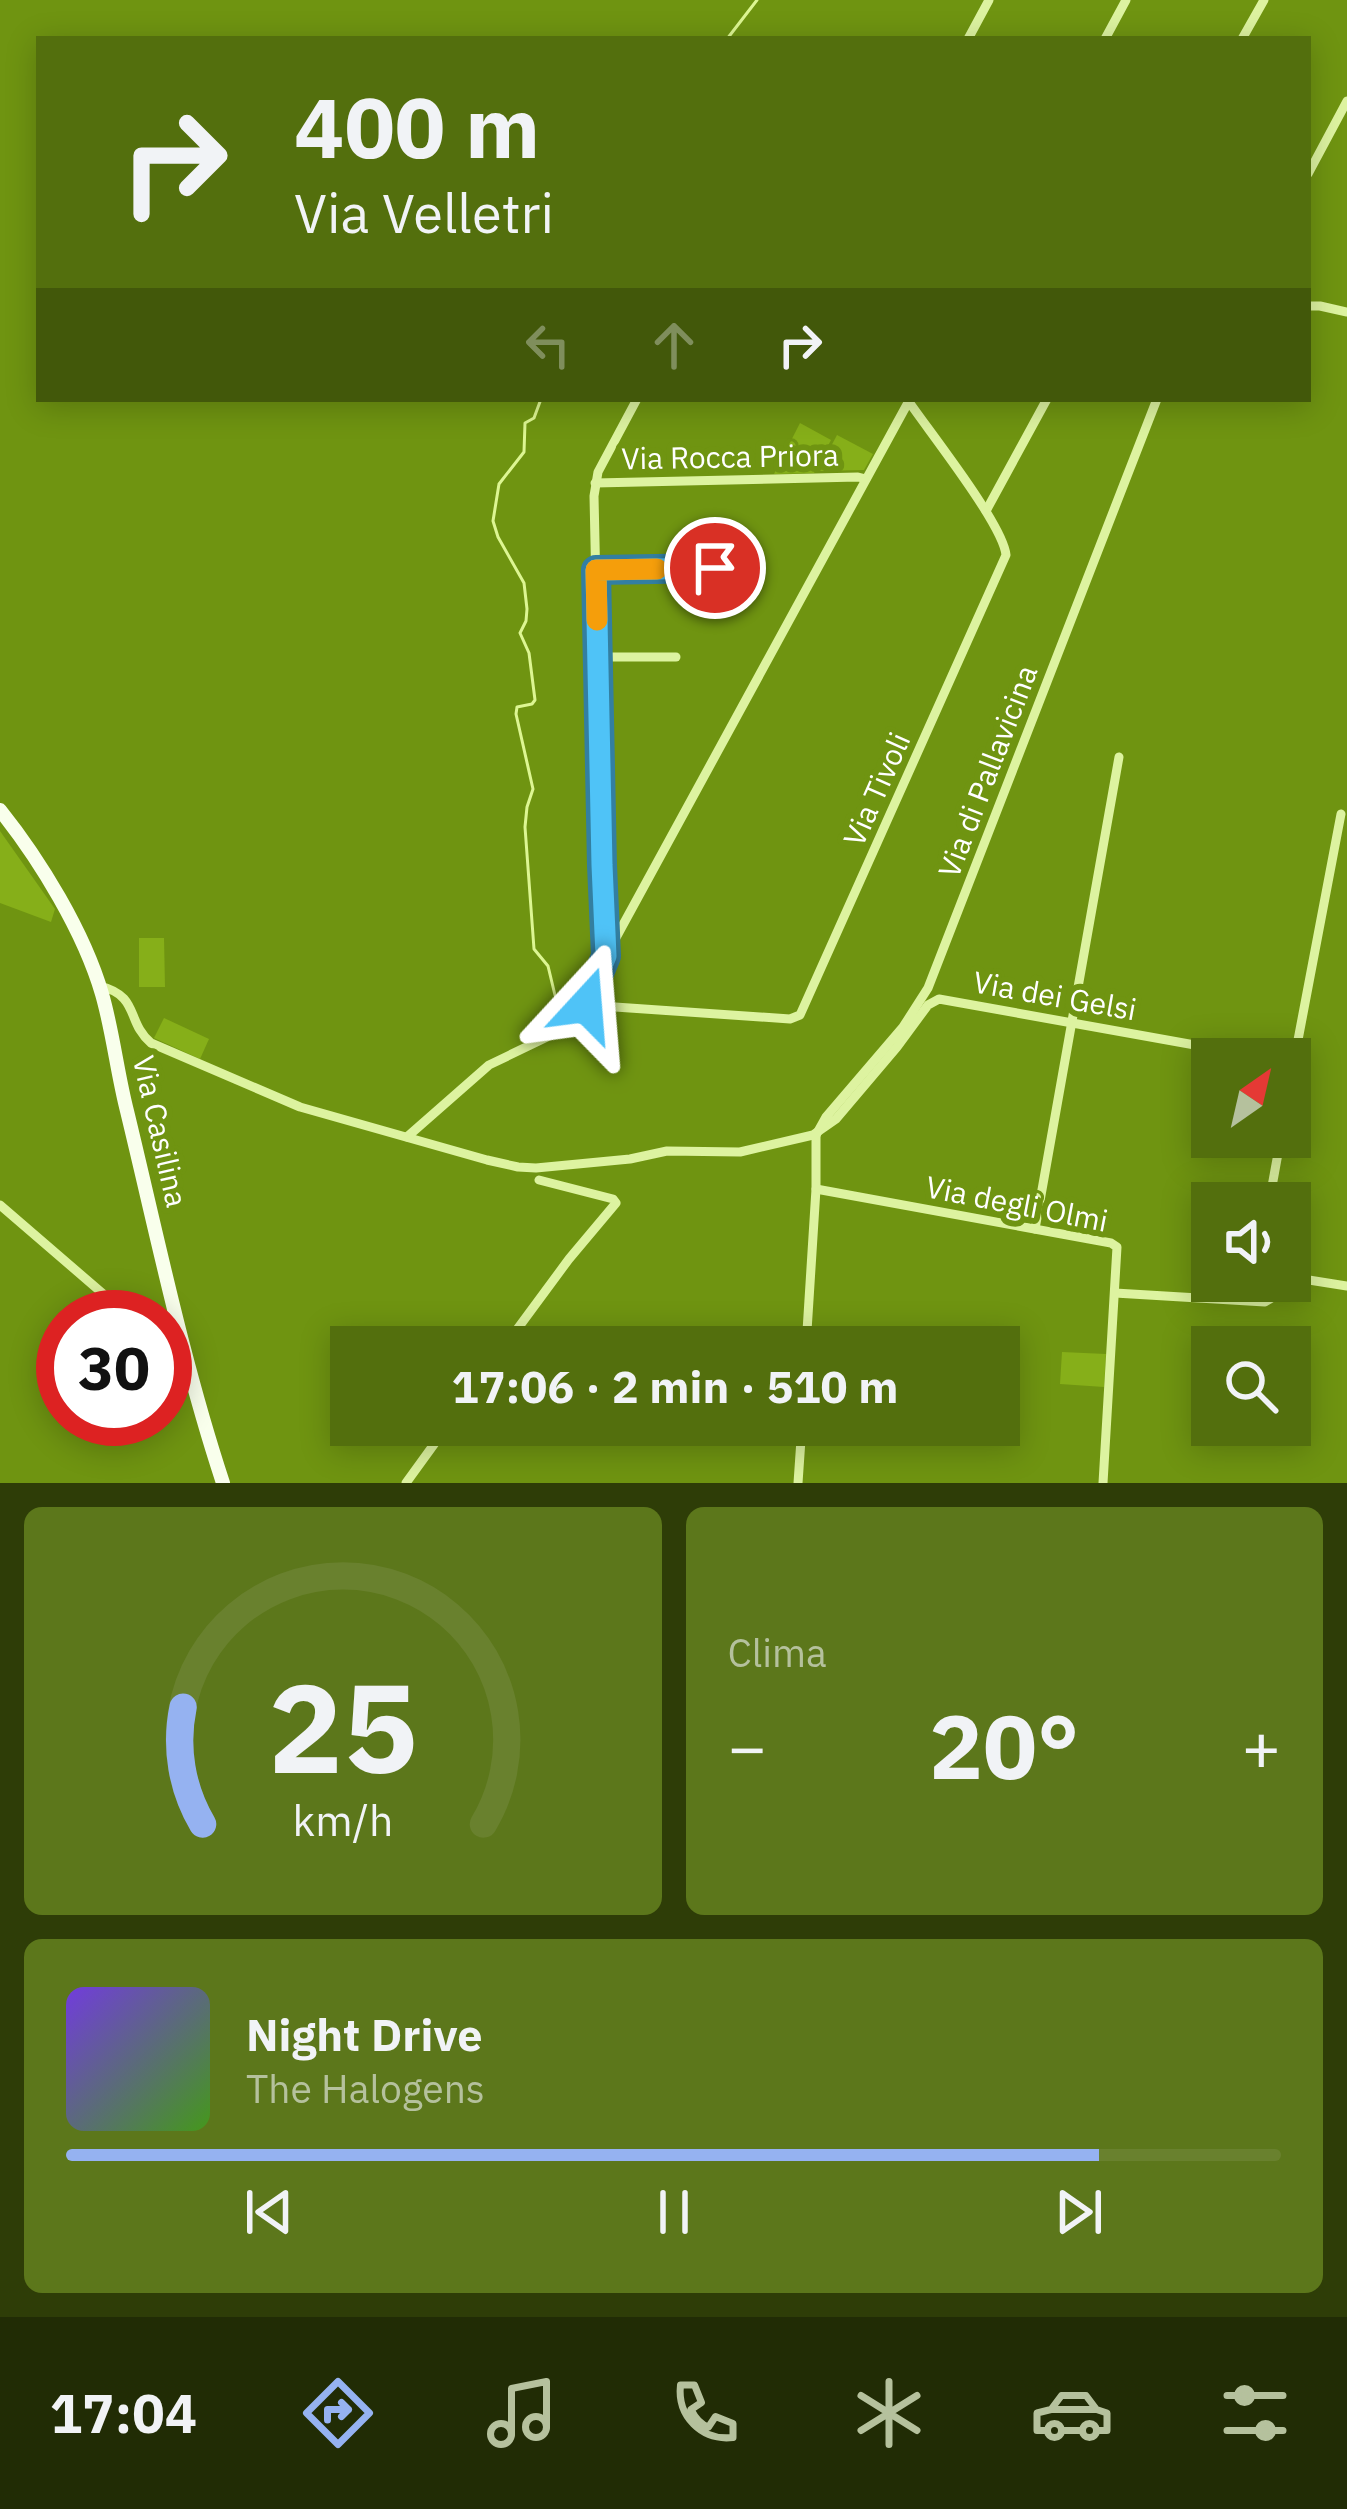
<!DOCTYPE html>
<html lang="it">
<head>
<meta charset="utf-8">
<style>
  body { margin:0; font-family:"IBM Plex Sans",sans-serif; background:#5c771b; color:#f1f3f6; height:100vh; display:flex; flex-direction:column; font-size:45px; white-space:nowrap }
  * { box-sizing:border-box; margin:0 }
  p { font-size:39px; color:#b5c19d }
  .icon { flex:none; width:66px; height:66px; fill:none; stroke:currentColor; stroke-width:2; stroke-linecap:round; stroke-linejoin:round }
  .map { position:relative; height:1483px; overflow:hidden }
  .drawer { display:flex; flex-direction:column; gap:24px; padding:24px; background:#2e3d07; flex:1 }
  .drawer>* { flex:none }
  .guide { position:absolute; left:36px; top:36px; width:1275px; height:366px; border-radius:0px; box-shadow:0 6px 30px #0003; background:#536f0d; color:#f1f3f6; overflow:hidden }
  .needle { width:78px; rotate:34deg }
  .buttons { position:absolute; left:1191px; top:1038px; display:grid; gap:24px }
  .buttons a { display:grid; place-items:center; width:120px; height:120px; border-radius:0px; background:#536f0d; box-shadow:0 6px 30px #0003; font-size:60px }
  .speed { position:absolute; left:36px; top:1290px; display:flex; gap:24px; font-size:60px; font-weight:700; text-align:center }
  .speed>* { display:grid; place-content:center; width:156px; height:156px; border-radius:50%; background:#536f0d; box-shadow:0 6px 30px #0003; line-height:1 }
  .speed .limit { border:18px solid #d22; background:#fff; color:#111 }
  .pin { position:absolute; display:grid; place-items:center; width:102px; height:102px; color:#fff; margin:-51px; border:6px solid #fff; border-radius:50%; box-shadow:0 3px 12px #0007 }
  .me { position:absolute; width:132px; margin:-66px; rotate:19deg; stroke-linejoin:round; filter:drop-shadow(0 0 9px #0008) }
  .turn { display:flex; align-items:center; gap:42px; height:252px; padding:0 60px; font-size:54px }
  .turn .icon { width:156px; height:156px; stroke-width:2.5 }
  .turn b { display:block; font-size:84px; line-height:102px }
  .lanes { display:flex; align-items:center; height:114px; padding:0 60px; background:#0003; justify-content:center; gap:60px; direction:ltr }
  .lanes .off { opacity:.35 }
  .big { font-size:90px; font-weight:800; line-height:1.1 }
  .drawer .card { flex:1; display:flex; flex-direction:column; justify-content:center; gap:18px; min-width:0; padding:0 42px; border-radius:18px; background:#5c771b }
  .drawer .dial { align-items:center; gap:0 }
  .dial svg { height:312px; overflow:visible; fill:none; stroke:#69812e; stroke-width:7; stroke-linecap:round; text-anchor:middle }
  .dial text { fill:#f1f3f6; stroke:none }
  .song { display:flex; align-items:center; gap:36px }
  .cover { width:144px; height:144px; border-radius:18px; background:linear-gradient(135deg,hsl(260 70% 55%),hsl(100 70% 35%)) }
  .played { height:12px; border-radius:6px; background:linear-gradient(90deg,#95b2f1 85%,#69812e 85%) }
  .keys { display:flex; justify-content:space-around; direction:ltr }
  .heat { display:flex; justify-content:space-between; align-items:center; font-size:66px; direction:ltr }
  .drawer .tiles { flex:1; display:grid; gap:24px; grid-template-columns:1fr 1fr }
  .card:last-child { grid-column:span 2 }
  .trip { position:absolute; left:330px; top:1326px; width:690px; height:120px; border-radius:0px; background:#536f0d; box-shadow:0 6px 30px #0003; font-weight:800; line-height:120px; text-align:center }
  .tab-bar { display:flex; height:192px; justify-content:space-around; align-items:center; background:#212c05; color:#b5c19d }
  .tab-bar .icon { width:84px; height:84px }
  .tab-bar .selected { color:#95b2f1 }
  .tab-bar b { font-size:54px; color:#f1f3f6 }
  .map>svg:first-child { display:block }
</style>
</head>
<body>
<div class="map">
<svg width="1347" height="1483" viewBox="0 0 1347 1483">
  <rect width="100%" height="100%" fill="#6f9411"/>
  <g fill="#86af19">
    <polygon points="800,423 831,440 814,473 774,474"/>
    <polygon points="837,435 873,454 864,470 818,471"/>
    <polygon points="0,831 55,909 51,922 0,903"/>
    <polygon points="139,938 164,938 165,987 139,987"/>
    <polygon points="164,1018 209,1039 200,1059 154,1038"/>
    <polygon points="1062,1352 1106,1354 1104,1387 1060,1384"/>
  </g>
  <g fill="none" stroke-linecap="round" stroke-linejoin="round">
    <g stroke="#ddf692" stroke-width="3">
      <polyline points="727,39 757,0"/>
      <polyline points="541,399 534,418 525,423 524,452 499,484 493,521 498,537 524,583 527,609 526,621 520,633 529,653 535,700 532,704 517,707 516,714 533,789 527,807 525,827 534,949 548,966 560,1016"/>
    </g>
    <g stroke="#ddf3a0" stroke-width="9">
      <polyline points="968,39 989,0"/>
      <polyline points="1105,39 1126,0"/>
      <polyline points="1242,39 1264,0"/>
      <polyline points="1308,174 1347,101"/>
      <polyline points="1308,306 1320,306 1347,312"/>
      <polyline points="595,483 858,477 866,479"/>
      <polyline points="986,511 1047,399"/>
      <polyline points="596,570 715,568"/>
      <polyline points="598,657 676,657"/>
      <polyline points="606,953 602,865 594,496 598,472 637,399"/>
      <path d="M 100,986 C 140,996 126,1022 151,1043 L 300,1107 L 487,1160 L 518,1167 L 536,1168 L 630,1159 L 667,1151 L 740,1152 L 813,1135 L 836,1119 L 897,1047 L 928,1005 L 939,999 L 1273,1059"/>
      <path d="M 586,1005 L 790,1019 L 800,1015 L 1006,555 C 1003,524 928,430 907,399"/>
      <polyline points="1290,1082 1341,814"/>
      <polyline points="816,1135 826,1117 903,1027 928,988 1157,399"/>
      <polyline points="407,1137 489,1065 570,1026 586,1005 606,956 910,399"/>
      <polyline points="816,1189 1111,1243 1117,1247 1103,1483"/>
      <polyline points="1269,1203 1281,1137"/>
      <polyline points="0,1205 130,1317"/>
      <polyline points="1035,1229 1119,757"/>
      <polyline points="1290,1277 1347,1286"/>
      <polyline points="1115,1293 1265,1302 1275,1296 1276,1281"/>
      <polyline points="165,1347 177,1355 187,1357"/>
      <polyline points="504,1347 569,1259 616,1203 613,1199 539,1180"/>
      <polyline points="806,1347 816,1189 816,1135"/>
      <polyline points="406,1483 448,1425"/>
      <polyline points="798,1483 802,1425"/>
    </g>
    <path stroke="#f9ffec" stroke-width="14" d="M 0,810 C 40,860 84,932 102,994 C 113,1032 117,1072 127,1111 C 157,1235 183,1362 223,1483"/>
  </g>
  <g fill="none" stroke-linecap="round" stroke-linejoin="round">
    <defs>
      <polyline id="route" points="586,1005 606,956 602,865 596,570 715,568"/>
    </defs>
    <use href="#route" stroke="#337fa1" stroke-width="30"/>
    <use href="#route" stroke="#4fc3f7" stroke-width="21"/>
    <polyline stroke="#f59e0b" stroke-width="21" points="597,620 596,570 657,569"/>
  </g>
  <g text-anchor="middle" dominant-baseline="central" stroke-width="12" stroke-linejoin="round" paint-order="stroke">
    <g font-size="30" fill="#fff" stroke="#6f9411">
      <text transform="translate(730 456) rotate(-1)">Via Rocca Priora</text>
      <text transform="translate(987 771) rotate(-69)">Via di Pallavicina</text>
      <text transform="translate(876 789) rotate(-66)">Via Tivoli</text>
      <text transform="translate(1055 995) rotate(10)">Via dei Gelsi</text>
      <text transform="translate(161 1131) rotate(77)">Via Casilina</text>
      <text transform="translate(1017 1203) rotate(11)">Via degli Olmi</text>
    </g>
  </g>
</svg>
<div class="buttons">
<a><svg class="needle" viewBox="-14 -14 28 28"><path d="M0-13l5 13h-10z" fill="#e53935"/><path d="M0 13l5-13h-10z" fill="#b5c19d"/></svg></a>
<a><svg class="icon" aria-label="sound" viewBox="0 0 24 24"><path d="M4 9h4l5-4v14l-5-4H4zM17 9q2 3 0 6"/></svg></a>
<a><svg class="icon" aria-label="search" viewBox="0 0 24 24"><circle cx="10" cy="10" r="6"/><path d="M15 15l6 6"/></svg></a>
</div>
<div class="speed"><div class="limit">30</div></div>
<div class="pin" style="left:715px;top:568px;background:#d93025"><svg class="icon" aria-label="arrive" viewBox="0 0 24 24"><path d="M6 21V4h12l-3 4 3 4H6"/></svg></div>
<svg class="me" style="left:586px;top:1005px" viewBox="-20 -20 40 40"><path d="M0-17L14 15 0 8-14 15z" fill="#4fc3f7" stroke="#fff" stroke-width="4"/></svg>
<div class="trip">17:06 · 2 min · 510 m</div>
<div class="guide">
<div class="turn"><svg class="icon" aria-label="right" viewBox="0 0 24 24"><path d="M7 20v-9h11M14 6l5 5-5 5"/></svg><div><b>400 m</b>Via Velletri</div></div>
<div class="lanes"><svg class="icon off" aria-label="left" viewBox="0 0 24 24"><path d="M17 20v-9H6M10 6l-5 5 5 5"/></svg><svg class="icon off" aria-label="ahead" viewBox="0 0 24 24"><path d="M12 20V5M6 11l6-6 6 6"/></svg><svg class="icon" aria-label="right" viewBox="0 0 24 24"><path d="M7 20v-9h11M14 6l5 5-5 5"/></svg></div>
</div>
</div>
<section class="drawer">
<div class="tiles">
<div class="card dial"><svg viewBox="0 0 100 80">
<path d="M14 69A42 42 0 1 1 86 69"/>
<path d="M14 69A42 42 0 0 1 9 39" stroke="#95b2f1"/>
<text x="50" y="56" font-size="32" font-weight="700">25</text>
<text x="50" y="72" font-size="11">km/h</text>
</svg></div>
<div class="card"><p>Clima</p>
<div class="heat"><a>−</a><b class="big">20°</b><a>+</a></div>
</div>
<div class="card">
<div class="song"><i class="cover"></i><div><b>Night Drive</b><p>The Halogens</p></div></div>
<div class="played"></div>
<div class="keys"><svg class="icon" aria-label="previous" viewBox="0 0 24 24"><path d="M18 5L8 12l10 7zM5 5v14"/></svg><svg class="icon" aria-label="pause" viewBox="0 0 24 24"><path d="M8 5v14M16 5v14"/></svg><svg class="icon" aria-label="next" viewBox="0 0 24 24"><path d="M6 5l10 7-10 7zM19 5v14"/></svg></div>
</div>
</div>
</section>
<nav class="tab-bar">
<b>17:04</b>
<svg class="icon selected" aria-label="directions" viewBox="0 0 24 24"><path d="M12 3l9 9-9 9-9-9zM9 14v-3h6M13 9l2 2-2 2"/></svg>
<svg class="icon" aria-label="music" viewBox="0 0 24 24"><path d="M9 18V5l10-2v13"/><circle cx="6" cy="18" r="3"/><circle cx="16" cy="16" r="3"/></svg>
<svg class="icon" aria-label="phone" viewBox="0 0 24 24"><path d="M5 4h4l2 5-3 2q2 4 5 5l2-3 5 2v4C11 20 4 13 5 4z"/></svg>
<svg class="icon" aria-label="climate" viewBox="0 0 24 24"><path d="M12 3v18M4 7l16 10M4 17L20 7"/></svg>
<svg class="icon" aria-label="car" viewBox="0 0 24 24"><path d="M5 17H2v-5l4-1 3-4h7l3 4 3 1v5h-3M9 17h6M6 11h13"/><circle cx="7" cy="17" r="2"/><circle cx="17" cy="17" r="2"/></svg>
<svg class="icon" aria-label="filters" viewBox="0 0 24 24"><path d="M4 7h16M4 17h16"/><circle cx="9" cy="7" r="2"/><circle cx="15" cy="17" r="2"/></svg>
</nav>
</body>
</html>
